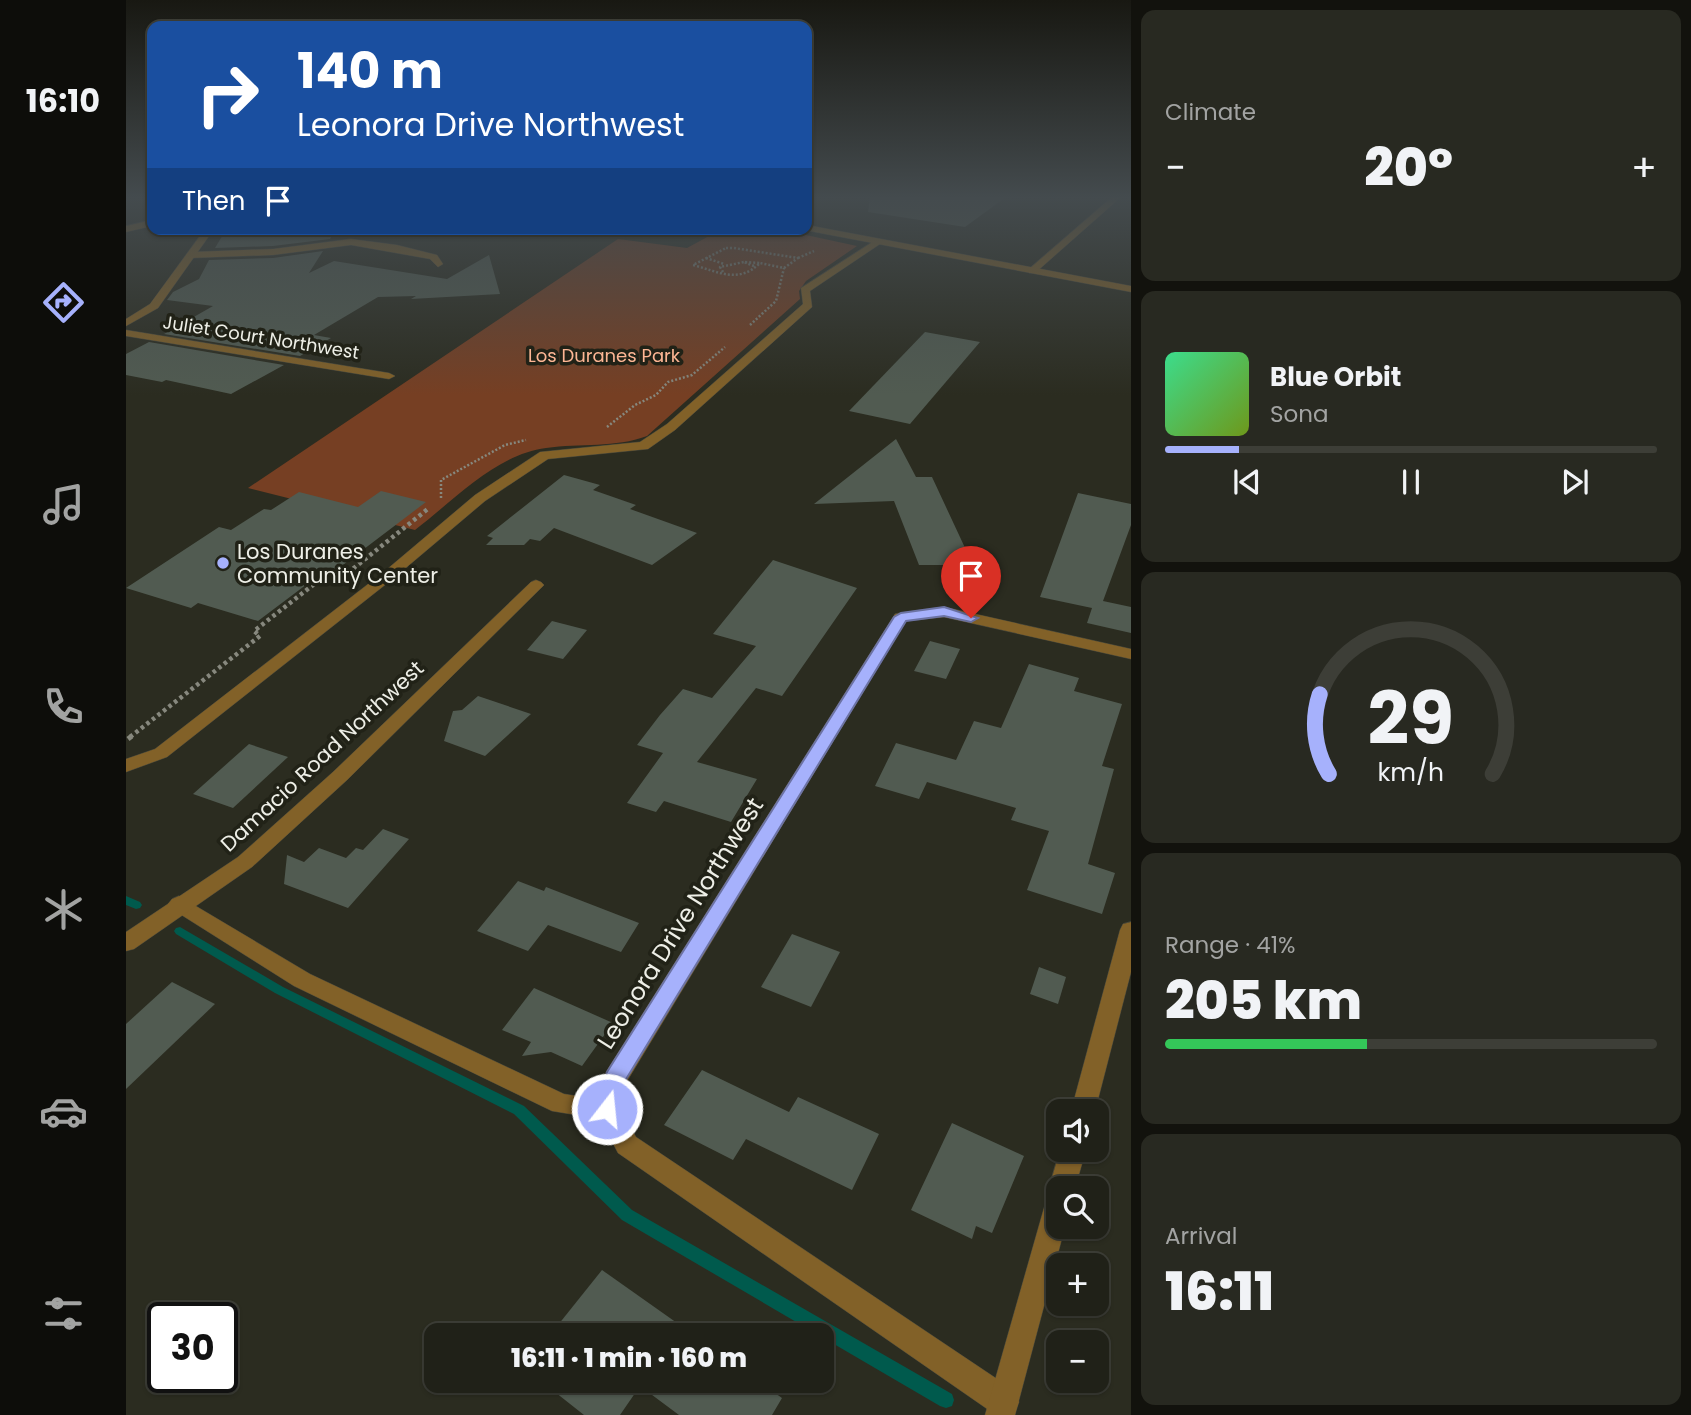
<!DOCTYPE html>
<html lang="en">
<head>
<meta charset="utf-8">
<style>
  body { margin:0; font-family:Poppins,sans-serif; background:#282921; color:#f1f3f6; height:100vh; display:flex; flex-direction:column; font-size:26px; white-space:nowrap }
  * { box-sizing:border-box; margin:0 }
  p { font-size:23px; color:#a2a3a2 }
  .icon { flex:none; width:38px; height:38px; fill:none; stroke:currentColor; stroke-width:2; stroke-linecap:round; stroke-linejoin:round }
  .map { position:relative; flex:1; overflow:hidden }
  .drawer { display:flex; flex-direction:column; gap:10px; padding:10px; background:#12120d; width:560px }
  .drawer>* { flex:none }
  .banner { position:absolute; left:21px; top:21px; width:665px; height:214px; border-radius:14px; box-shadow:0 2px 5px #0004,0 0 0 2px #3d3e37; background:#1a4fa0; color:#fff; overflow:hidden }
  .buttons { position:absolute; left:920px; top:1099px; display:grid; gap:14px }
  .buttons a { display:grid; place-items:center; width:63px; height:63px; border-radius:14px; background:#202118; box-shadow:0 2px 5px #0004,0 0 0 2px #3d3e37; font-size:35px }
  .speed { position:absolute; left:21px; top:1302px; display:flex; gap:14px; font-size:35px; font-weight:700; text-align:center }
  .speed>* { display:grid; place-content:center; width:91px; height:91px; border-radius:50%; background:#202118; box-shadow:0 2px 5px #0004,0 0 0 2px #3d3e37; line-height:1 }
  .speed .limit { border:4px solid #111; border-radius:10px; background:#fff; color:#111 }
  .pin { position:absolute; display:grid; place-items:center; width:60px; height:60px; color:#fff; margin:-72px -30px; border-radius:50% 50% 50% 0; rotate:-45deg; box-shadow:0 0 7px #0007 }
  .pin .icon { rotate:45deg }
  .me { position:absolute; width:77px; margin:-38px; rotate:16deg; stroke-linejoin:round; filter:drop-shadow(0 0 5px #0008) }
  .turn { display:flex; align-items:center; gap:24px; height:147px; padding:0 35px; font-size:32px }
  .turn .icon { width:91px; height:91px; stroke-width:2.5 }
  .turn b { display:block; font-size:49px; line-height:60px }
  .then { display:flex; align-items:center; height:66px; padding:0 35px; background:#0003; gap:14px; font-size:26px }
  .big { font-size:52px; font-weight:800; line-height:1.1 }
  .drawer .widget { flex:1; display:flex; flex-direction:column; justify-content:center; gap:10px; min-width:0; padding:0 24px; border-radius:14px; background:#282921 }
  .drawer .dial { align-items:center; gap:0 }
  .dial svg { height:182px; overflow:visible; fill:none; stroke:#3d3e37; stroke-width:7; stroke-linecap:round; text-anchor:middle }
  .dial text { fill:#f1f3f6; stroke:none }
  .song { display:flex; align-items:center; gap:21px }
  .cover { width:84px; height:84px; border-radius:10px; background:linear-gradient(135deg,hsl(150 70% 55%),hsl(80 70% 35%)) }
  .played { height:7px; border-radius:4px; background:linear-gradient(90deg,#a6b1fc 15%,#3d3e37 15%) }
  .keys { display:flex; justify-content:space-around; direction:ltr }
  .heat { display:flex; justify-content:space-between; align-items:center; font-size:38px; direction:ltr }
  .charge { height:10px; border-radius:5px; background:linear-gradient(90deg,#34c759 41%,#3d3e37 0) }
  .trip { position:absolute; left:298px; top:1323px; width:410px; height:70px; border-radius:14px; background:#202118; box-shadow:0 2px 5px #0004,0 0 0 2px #3d3e37; font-weight:800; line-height:70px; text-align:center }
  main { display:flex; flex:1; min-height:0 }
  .menu { display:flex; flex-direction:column; width:126px; justify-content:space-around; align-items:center; background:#0d0d0a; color:#a2a3a2 }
  .menu .icon { width:49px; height:49px }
  .menu .active { color:#a6b1fc }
  .menu b { font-size:32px; color:#f1f3f6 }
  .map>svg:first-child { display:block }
</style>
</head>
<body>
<main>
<nav class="menu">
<b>16:10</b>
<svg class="icon active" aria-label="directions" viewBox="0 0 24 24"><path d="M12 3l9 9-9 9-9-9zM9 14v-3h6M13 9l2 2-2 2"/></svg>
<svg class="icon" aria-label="music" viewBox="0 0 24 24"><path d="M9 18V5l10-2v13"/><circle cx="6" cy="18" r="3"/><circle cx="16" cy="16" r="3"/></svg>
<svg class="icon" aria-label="phone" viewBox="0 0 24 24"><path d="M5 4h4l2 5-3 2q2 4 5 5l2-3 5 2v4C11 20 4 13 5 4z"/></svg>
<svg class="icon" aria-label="climate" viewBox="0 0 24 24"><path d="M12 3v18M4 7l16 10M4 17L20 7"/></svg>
<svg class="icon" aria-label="car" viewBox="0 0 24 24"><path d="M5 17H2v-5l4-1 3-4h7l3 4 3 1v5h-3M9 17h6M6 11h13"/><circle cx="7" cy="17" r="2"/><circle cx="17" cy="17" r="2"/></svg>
<svg class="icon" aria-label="filters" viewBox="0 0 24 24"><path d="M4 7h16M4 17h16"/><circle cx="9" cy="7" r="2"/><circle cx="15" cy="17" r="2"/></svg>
</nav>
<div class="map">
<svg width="1005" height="1415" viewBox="0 0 1005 1415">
  <rect width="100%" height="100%" fill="#2b2c20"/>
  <path fill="#763f23" d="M 596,229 L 652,229 L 731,246 L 680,281 L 673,291 L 674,299 L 521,436 C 489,448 455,443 420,448 C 371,454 327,501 289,530 L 122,488 L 492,239 L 561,248 Z"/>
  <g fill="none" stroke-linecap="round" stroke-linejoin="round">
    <g fill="#005a4d" fill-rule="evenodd">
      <polygon points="0,896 14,902 16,905 14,908 10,909 0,905"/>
      <polygon points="54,927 157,987 398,1106 506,1210 826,1394 828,1400 826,1406 820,1408 814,1406 496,1220 388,1114 149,993 50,934 48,931 50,928"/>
    </g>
  </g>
  <g fill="#515b51">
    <polygon points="744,197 880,197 839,227 742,212"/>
    <polygon points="98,233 112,233 207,234 204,239 147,246 89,248"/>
    <polygon points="197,251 183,273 208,261 321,279 363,255 374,294 285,299 290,296 252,297 188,335 205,338 174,356 38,334 87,306 41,300 47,292 73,279 83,260 147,258"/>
    <polygon points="799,332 854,342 784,424 723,411"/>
    <polygon points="23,342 158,365 105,394 40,380 36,382 0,375 0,354"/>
    <polygon points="770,439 790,477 806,477 847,565 793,565 768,501 688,504"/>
    <polygon points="438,475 474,485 467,490 510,505 504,509 571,533 526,565 428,528 414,541 404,539 398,545 360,545 367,538 361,536"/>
    <polygon points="255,491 300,502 209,571 201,569 132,621 72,603 65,608 0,588 93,527 105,530 138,509 145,510 173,492 232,507"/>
    <polygon points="952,493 1005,504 1005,525 977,601 1005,607 1005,633 961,623 966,608 914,597"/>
    <polygon points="647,560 731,588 656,696 630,688 571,762 631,779 605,822 538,801 530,812 501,803 537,753 511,745 534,715 557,689 586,698 630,646 587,634"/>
    <polygon points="426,621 461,630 437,659 401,650"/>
    <polygon points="804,641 834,649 820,679 788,671"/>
    <polygon points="903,664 953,678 948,691 996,704 976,766 988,769 962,864 989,873 976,914 901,890 923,831 885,820 890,808 801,782 793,799 749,786 770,743 830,760 848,721 875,728"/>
    <polygon points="352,696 405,714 359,756 318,741 327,711 336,710"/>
    <polygon points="123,744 162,757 107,808 67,794"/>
    <polygon points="257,829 283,839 222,908 158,884 161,855 178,862 193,848 220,858 230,848 237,850"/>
    <polygon points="392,881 418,891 420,887 513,923 495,952 422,925 402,951 351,931"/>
    <polygon points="666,934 714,952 685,1007 635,987"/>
    <polygon points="913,967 940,977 932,1004 904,994"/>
    <polygon points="46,982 89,1004 0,1089 0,1024"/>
    <polygon points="408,988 487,1023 456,1066 425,1052 396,1056 405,1042 376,1030"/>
    <polygon points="576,1070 663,1112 672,1097 753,1134 726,1190 620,1139 607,1160 538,1125"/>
    <polygon points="826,1123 898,1156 866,1233 850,1226 846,1239 785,1210"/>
    <polygon points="476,1270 568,1335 424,1335"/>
    <polygon points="415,1381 632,1381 656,1398 646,1415 553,1415 514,1386 494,1415 458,1415"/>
  </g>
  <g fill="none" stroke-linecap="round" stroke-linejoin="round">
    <defs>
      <polygon id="service" points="53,896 184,974 438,1094 490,1102 493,1109 490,1116 481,1120 426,1111 168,986 46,909 42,904 46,899"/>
      <g id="minor">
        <polygon points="986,197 995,197 909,273 903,273 903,269"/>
        <polygon points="26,220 26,226 0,232 0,226"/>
        <polygon points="225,239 271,245 311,255 317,264 312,267 304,259 225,245 147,255 65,258 60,255 65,252 147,249"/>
        <polygon points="751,239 754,240 754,244 684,291 686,307 549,430 522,449 422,459 359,501 269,577 41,757 0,772 0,759 29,749 259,571 349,495 414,452 514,442 541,424 677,304 675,288"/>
        <polygon points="0,330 263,373 269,376 263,379 0,336"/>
        <polygon points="410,580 415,582 418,585 415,588 221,780 126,867 8,949 0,951 0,932 112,857 207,772 405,582"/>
        <polygon points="818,607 1005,649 1005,659 818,617 780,621 501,1081 494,1108 510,1137 889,1391 893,1402 889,1413 883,1415 867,1413 492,1153 469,1109 480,1072 769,614"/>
      </g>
      <g id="tertiary">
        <polygon points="681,225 1005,286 1005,292 678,230"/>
        <polygon points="79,229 88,229 32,308 0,326 0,319 24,304"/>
        <polygon points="1005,922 1005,972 969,1111 945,1111 994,930 997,924"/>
        <polygon points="934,1150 960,1150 949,1188 933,1188 933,1227 939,1227 889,1415 859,1415 920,1201 925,1192 923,1188"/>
      </g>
    </defs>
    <use href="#service" stroke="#46473c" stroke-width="1"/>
    <use href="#minor" stroke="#46473c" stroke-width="1"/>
    <use href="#tertiary" stroke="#46473c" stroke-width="1"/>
    <g stroke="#87887e" stroke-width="2.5" stroke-dasharray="2 2" stroke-linecap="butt">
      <path d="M 600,248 L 608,248 L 672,258 L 658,268 L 634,263 C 613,284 593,272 567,265 Z"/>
      <polyline points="580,258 598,264"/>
      <polyline points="672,258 688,251"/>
      <polyline points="628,266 618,262 634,263"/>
      <polyline points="597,272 594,267 618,262"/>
      <polyline points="624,325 650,301 658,268"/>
      <polyline points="481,427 509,405 530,395 542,382 566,375 599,347"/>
      <polyline points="315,498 315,480 379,445 400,440"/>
    </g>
    <polyline stroke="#87887e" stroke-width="4.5" stroke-dasharray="3.5 3.5" stroke-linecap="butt" points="4,737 134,636 128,631 196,578 213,580 303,508"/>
    <polyline stroke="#87887e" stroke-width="5" stroke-dasharray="4.5 4.5" stroke-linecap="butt" points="2,739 6,736"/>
    <use href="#service" fill="#826128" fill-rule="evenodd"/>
    <use href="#minor" fill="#826128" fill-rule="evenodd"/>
    <use href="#tertiary" fill="#826128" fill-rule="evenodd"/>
  </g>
  <linearGradient id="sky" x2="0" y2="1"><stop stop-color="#181812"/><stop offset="0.5" stop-color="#444b4e"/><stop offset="1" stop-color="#444b4e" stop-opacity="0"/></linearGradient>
  <rect width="1005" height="395" fill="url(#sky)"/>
  <polygon fill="#a6b1fc" stroke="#6c73a4" stroke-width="2" points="818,607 852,618 845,622 818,616 780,621 499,1081 489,1116 481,1119 473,1116 469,1109 481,1072 768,617 775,613"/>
  <circle fill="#a6b1fc" stroke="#212217" stroke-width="2.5" cx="97" cy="563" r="7"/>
  <g text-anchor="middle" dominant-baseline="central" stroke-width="7" stroke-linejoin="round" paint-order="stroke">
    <g font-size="18" fill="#eeefe7" stroke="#212217">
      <text transform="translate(135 337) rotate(9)">Juliet Court Northwest</text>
    </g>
    <g font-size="18" fill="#fdb694" stroke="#212217">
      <text x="478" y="355">Los Duranes Park</text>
    </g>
    <g font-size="21" fill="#eeefe7" stroke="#212217" text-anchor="start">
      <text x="111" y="551">Los Duranes<tspan x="111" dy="24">Community Center</tspan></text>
    </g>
    <g font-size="21" fill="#eeefe7" stroke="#212217">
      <text transform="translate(196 756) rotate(-43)">Damacio Road Northwest</text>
    </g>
    <g font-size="24" fill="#eeefe7" stroke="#212217">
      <text transform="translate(554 923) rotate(-58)">Leonora Drive Northwest</text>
    </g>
  </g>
</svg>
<div class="buttons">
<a><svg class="icon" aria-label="sound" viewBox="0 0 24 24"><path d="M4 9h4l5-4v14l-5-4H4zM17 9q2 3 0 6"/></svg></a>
<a><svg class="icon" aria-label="search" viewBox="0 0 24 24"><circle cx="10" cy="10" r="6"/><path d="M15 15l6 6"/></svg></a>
<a>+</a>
<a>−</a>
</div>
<div class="speed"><div class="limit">30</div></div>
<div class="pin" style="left:845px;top:618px;background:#d93025"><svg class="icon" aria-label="arrive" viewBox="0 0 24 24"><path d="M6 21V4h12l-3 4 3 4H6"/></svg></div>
<svg class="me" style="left:481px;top:1109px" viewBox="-20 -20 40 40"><circle r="17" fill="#a6b1fc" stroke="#fff" stroke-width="3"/><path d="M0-11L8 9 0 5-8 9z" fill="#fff"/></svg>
<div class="trip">16:11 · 1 min · 160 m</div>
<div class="banner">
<div class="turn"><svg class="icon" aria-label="right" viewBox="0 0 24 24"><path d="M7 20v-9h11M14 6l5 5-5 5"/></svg><div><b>140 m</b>Leonora Drive Northwest</div></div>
<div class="then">Then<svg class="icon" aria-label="arrive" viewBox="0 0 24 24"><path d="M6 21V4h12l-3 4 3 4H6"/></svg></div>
</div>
</div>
<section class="drawer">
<div class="widget"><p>Climate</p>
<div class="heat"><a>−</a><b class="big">20°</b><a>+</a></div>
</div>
<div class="widget">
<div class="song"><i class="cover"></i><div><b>Blue Orbit</b><p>Sona</p></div></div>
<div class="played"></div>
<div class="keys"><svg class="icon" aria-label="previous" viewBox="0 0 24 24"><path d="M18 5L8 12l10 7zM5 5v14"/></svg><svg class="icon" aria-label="pause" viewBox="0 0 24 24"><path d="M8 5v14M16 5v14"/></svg><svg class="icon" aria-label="next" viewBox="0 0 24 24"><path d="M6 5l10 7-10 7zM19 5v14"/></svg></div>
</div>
<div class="widget dial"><svg viewBox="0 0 100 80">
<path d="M14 69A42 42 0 1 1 86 69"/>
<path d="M14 69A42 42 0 0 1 10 34" stroke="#a6b1fc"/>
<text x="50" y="56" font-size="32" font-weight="700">29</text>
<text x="50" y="72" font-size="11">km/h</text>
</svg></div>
<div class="widget"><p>Range · 41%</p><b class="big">205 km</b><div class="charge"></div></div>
<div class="widget"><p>Arrival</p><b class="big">16:11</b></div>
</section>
</main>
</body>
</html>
